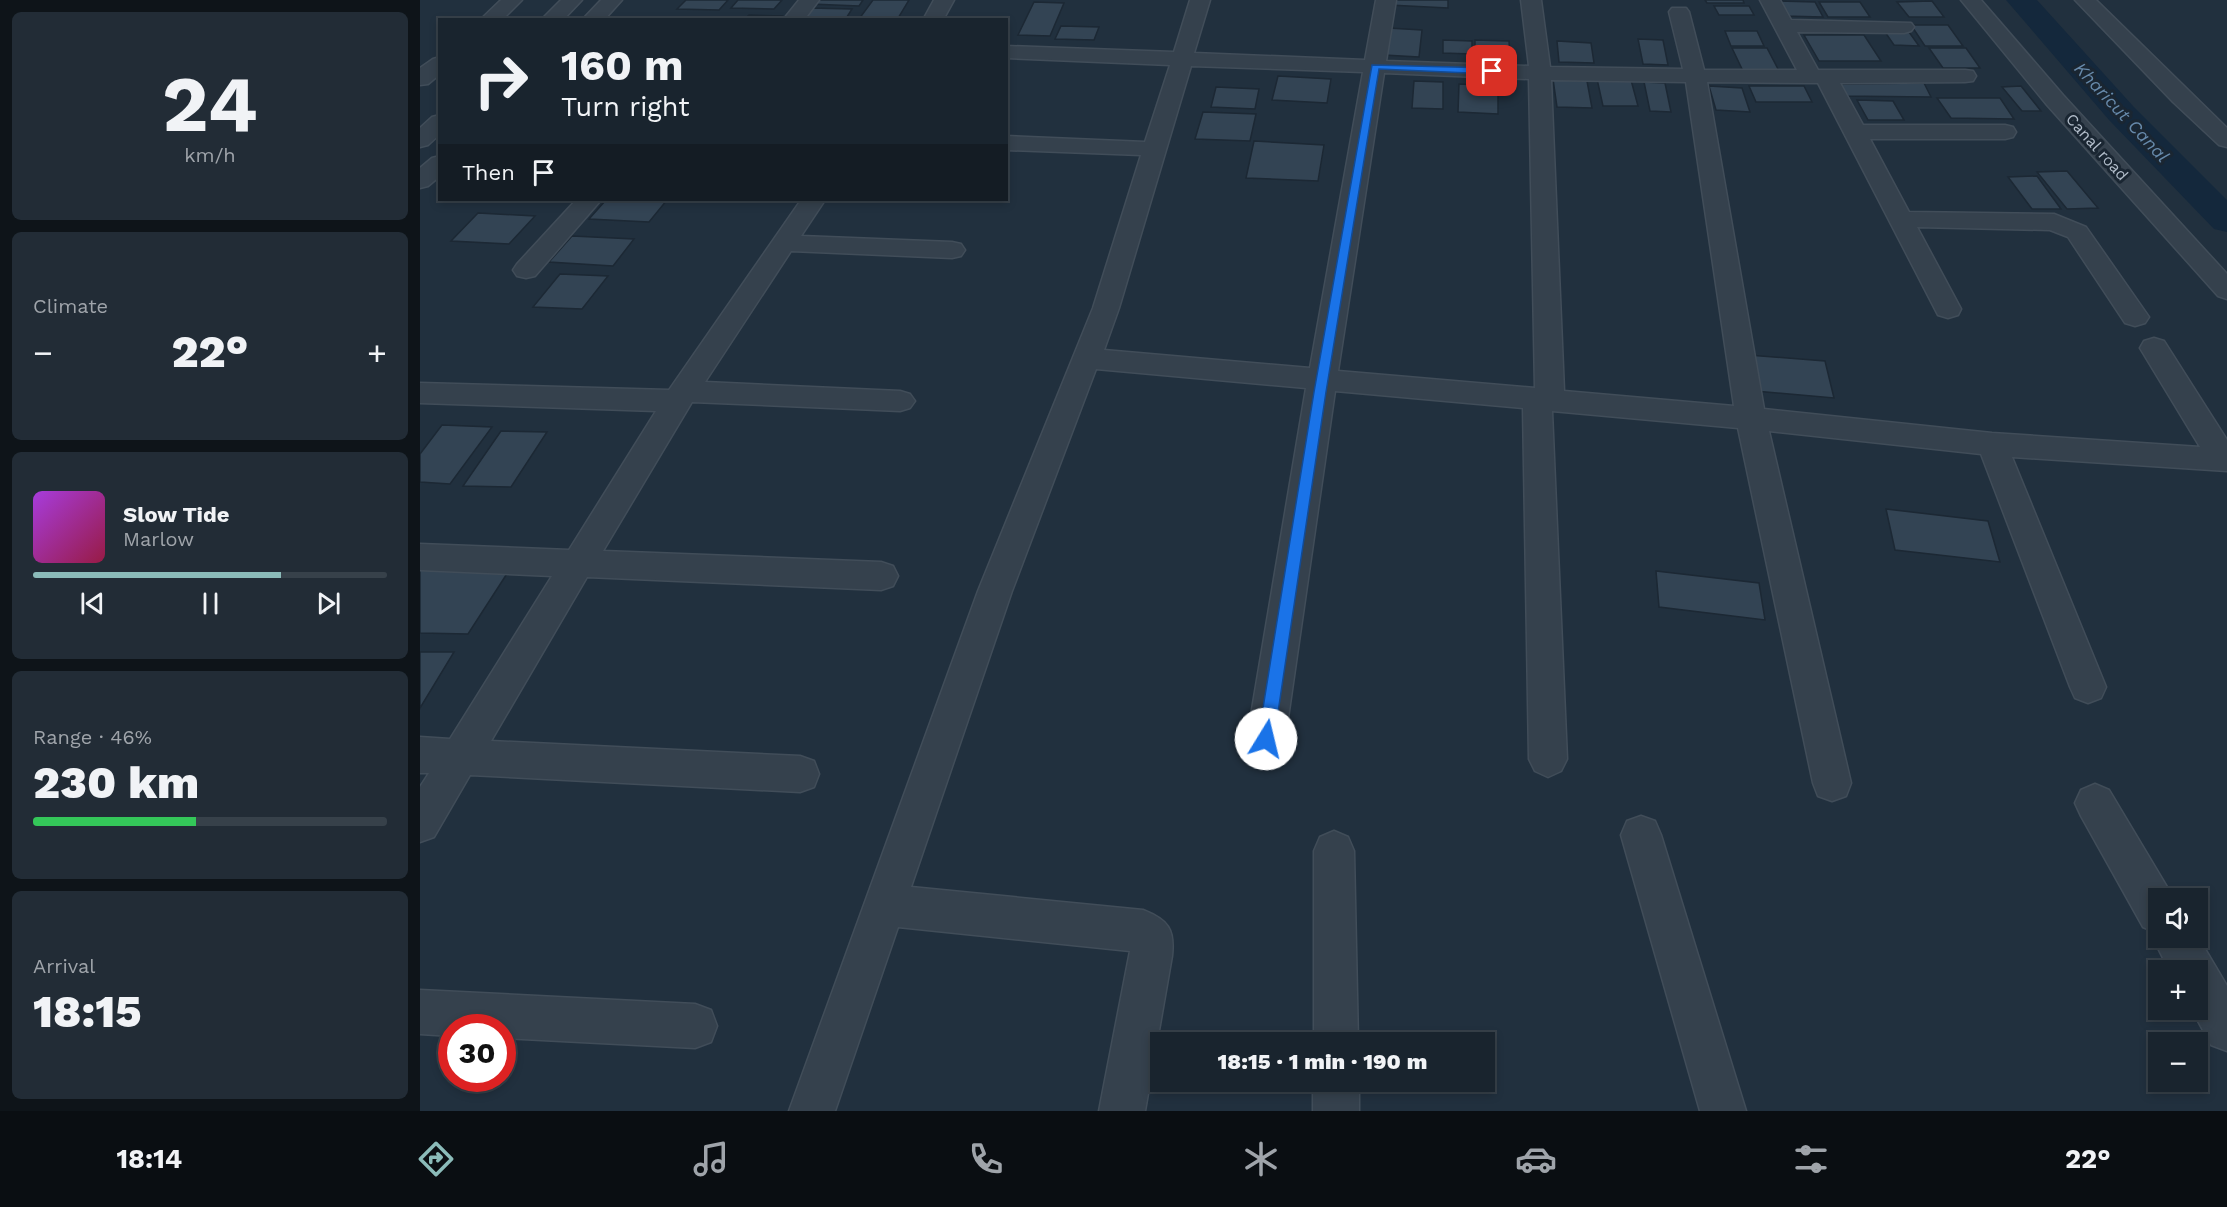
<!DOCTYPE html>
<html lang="en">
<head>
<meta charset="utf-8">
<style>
  body { margin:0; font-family:"Work Sans",sans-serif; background:#222c36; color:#f1f3f6; height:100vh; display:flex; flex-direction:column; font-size:22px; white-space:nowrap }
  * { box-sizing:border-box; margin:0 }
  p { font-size:20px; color:#9fa4aa }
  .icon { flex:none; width:33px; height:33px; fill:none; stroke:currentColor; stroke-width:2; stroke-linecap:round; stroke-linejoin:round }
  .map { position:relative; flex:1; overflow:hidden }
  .details { display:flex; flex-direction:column; gap:12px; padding:12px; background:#0e1419; width:420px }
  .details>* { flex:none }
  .hud { position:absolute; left:18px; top:18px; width:570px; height:183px; border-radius:0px; box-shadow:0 3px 9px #0003,0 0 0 2px #37414a; background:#19242e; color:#f1f3f6; overflow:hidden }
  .tools { position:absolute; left:1728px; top:888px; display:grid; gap:12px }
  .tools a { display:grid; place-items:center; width:60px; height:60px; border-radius:0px; background:#19242e; box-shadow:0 3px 9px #0003,0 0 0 2px #37414a; font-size:30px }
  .speed { position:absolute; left:18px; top:1014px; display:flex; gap:12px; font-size:30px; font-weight:700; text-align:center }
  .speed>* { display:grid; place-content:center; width:78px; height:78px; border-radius:50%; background:#19242e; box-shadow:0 3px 9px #0003,0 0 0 2px #37414a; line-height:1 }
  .speed .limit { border:9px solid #d22; background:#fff; color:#111 }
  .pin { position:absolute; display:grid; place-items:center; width:51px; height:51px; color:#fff; margin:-26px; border-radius:12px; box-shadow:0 3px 9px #0006 }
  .me { position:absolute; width:66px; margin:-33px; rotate:9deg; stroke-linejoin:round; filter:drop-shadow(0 0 4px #0008) }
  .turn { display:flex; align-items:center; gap:21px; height:126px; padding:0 24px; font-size:27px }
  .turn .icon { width:78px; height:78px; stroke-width:2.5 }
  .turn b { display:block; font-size:42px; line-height:51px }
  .then { display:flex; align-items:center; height:57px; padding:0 24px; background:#0003; gap:12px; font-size:22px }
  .big { font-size:45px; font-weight:800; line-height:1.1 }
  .details .widget { flex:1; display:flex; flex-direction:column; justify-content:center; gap:9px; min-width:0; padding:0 21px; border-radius:9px; background:#222c36 }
  .details .dial { align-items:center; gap:0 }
  .dial b { font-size:78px; line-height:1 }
  .song { display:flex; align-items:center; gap:18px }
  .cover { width:72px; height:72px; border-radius:9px; background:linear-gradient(135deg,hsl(280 70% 55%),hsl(340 70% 35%)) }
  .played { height:6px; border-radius:3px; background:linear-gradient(90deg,#8bbbb9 70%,#37414a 70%) }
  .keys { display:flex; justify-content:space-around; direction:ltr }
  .heat { display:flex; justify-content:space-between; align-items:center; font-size:33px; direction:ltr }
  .charge { height:9px; border-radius:4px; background:linear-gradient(90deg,#34c759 46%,#37414a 0) }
  .trip { position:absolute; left:730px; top:1032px; width:345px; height:60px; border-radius:0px; background:#19242e; box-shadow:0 3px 9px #0003,0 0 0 2px #37414a; font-weight:800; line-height:60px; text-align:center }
  .tabs { display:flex; height:96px; justify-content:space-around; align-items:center; background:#0a0e12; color:#9fa4aa }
  .tabs .icon { width:42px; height:42px }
  .tabs .on { color:#8bbbb9 }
  .tabs b { font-size:27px; color:#f1f3f6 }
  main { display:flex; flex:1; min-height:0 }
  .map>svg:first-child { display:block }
</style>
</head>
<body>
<main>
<section class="details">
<div class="widget dial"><b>24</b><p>km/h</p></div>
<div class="widget"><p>Climate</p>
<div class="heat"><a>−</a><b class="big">22°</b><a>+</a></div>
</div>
<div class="widget">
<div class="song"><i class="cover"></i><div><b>Slow Tide</b><p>Marlow</p></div></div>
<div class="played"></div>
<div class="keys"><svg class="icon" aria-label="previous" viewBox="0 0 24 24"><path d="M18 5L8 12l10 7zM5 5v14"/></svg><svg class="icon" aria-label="pause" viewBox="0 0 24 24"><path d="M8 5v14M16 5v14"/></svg><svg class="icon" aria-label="next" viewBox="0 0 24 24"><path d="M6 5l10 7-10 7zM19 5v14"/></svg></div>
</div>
<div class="widget"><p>Range · 46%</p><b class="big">230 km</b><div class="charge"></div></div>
<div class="widget"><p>Arrival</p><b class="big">18:15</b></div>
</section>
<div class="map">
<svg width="1807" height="1111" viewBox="0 0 1807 1111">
  <rect width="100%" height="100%" fill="#21303e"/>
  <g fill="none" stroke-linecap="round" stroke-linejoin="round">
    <polygon fill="#14283c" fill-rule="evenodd" points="1586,0 1617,0 1713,106 1807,200 1807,232 1794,229 1689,120"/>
  </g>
  <g fill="#334454" stroke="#1c2834" stroke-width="1.5">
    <polygon points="266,0 308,0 299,10 257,9"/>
    <polygon points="318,0 362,0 354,9 311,8"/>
    <polygon points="394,0 443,0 439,6 391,4"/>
    <polygon points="453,0 489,0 477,20 439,19"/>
    <polygon points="970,0 1028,0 1028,8 969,5"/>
    <polygon points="1285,0 1323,0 1324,3 1287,3"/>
    <polygon points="1355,1 1395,2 1403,17 1363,16"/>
    <polygon points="1512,1 1524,17 1489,17 1477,2"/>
    <polygon points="614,2 644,3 630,36 598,35"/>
    <polygon points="1399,2 1440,2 1450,17 1408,17"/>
    <polygon points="1294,6 1329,6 1334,15 1299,15"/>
    <polygon points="390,8 432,9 425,20 381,19"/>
    <polygon points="329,15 362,16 359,20 324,20"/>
    <polygon points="1491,25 1528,25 1543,46 1505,46"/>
    <polygon points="641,26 679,27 674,40 635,39"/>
    <polygon points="968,28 1002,30 999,57 964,55"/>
    <polygon points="1305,31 1337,31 1344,46 1311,46"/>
    <polygon points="1465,32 1489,32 1499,46 1474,45"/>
    <polygon points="1384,35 1444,35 1461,61 1399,61"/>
    <polygon points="1218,39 1243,40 1248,65 1223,64"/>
    <polygon points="1023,40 1052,41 1052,54 1023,53"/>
    <polygon points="1055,40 1089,41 1090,57 1055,56"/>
    <polygon points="1137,41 1171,43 1174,63 1139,62"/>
    <polygon points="1312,48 1347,48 1359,71 1323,71"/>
    <polygon points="1509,48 1546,48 1560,68 1523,68"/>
    <polygon points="858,76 911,79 907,103 852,100"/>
    <polygon points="1133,79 1167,81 1172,108 1137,107"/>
    <polygon points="1177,79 1211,80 1218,106 1183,106"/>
    <polygon points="994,81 1023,82 1023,109 992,108"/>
    <polygon points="1224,82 1245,83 1251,112 1230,111"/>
    <polygon points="1504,83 1511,97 1421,96 1418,84"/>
    <polygon points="1039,84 1078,86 1078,114 1038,112"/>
    <polygon points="1289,86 1322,88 1330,112 1296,110"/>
    <polygon points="1329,86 1384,86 1392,102 1336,102"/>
    <polygon points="1601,86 1621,111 1602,111 1582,87"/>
    <polygon points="796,87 839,89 835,109 791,107"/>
    <polygon points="1517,98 1580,98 1594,119 1531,118"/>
    <polygon points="1437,100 1473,101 1484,120 1448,120"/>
    <polygon points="783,112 836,114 830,141 775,139"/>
    <polygon points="834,141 904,145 898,181 826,178"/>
    <polygon points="1647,171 1678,208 1647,209 1617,172"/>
    <polygon points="1617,176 1641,209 1612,209 1588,177"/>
    <polygon points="186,200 247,200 229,222 169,219"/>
    <polygon points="58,213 115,216 89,244 31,241"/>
    <polygon points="152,236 214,239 193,266 129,262"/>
    <polygon points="140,274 188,276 162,309 113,307"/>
    <polygon points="1328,355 1405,361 1414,398 1335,391"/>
    <polygon points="22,425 72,427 30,484 0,482 0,454"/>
    <polygon points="81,431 127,432 91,487 43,486"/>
    <polygon points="1466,509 1568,521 1580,562 1475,550"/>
    <polygon points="0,566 90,569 48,634 0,633"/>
    <polygon points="1236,571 1339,583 1345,620 1239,607"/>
    <polygon points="0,652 34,652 0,708"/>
  </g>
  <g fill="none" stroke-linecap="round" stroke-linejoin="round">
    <defs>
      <g id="minor">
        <polygon points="81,0 102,0 82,20 60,20"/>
        <polygon points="141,0 162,0 143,20 121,20"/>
        <polygon points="181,0 202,0 184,20 162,20"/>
        <polygon points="379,0 399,0 384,20 363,20"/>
        <polygon points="514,0 534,0 523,20 503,20"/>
        <path d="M 770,0 L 790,0 L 774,53 L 945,60 L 956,0 L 976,0 L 966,61 L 1109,66 L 1101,0 L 1121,0 L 1130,67 L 1263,69 L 1249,12 L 1252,8 L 1266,8 L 1269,12 L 1284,70 L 1377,70 L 1340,0 L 1360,0 L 1371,20 L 1491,23 L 1494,27 L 1491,31 L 1484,33 L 1377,32 L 1398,70 L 1545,70 L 1553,71 L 1556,76 L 1553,81 L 1545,82 L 1420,83 L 1443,125 L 1585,125 L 1593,127 L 1596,132 L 1593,137 L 1585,139 L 1450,139 L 1489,212 L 1634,214 L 1666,227 L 1729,317 L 1725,323 L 1715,326 L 1705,323 L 1648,237 L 1630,230 L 1497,227 L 1541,309 L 1538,315 L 1528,318 L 1518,315 L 1398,83 L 1287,82 L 1344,409 L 1572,433 L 1780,447 L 1720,348 L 1724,341 L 1734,338 L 1744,341 L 1807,440 L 1807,471 L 1592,457 L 1686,687 L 1681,698 L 1668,703 L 1655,698 L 1650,687 L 1561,454 L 1349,431 L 1431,783 L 1426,796 L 1412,801 L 1398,796 L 1393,783 L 1318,428 L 1132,411 L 1147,759 L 1141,771 L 1128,777 L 1115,771 L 1109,759 L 1103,408 L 915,391 L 865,739 L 859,751 L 846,756 L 833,751 L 827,739 L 886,388 L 676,369 L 592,591 L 491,887 L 723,910 C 748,920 755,929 752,956 L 725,1111 L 679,1111 L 710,951 L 478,927 L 415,1111 L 369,1111 L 558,591 L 673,308 L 721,155 L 586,150 L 586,136 L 725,142 L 750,65 L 586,58 L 586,46 L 754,52 ZM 771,66 L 943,72 L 890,368 L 684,350 L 699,308 ZM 964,73 L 1109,79 L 1115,388 L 918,371 ZM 1131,80 L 1266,82 L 1314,406 L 1144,391 Z"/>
        <polygon points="1541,0 1561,0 1643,95 1807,274 1807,299 1798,296 1627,105"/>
        <polygon points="1655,0 1676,0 1807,128 1807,147 1799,145 1753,102"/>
        <polygon points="20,57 20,74 8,84 0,85 0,68 13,59"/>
        <polygon points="20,115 20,134 8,145 0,147 0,128 12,117"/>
        <polygon points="20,156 20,176 8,186 0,188 0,168 12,158"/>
        <polygon points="156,200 181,200 115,276 106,278 97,276 93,270 97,264"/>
        <polygon points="381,200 405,200 381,236 532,242 541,244 545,250 541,256 532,258 371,251 285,382 480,391 490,394 495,401 490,408 480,411 272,402 183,551 461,562 473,566 478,576 473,586 461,590 167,577 71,741 380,756 394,761 399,774 394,787 380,792 50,775 14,837 0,842 0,787 9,773 0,773 0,737 30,739 132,576 0,570 0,544 149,550 236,411 0,403 0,383 249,390"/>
        <polygon points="1675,784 1689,790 1753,897 1738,898 1738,938 1778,937 1807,986 1807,1051 1791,1045 1772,1010 1778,1010 1778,970 1749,970 1733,938 1735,932 1723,927 1661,816 1655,803 1661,790"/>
        <polygon points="1221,816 1235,821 1241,835 1326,1111 1280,1111 1201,835 1207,821"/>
        <polygon points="914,831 928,837 934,851 938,1042 894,1042 894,851 900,837"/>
        <polygon points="0,990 275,1004 291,1010 297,1026 291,1042 275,1048 82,1038 82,1028 32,1028 32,1036 0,1034"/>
        <rect x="893" y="1082" width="46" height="29"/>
      </g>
    </defs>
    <use href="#minor" stroke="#414d59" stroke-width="3"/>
    <use href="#minor" fill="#35414d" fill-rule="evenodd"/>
  </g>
  <polygon fill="#1a73e8" stroke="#114b97" stroke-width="1.5" points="952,65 1072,68 1077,71 1072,74 959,69 906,392 854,739 851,744 846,746 841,744 838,739 894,392"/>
  <g text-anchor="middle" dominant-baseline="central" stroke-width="6" stroke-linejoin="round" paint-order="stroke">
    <g font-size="16" fill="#b1bcc9" stroke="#1a2632">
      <text transform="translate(1677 147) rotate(48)">Canal road</text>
    </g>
    <g font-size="18" font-style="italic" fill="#678aab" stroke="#1a2632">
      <text transform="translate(1702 112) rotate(47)">Kharicut Canal</text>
    </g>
  </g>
</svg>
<div class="tools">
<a><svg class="icon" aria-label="sound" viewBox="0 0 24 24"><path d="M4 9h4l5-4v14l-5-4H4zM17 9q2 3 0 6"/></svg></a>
<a>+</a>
<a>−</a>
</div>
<div class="speed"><div class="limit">30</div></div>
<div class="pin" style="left:1072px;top:71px;background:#d93025"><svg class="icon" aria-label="arrive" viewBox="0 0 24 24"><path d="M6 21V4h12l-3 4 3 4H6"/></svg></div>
<svg class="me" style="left:846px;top:739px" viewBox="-20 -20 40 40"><circle r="19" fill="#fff"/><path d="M0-13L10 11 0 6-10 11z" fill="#1a73e8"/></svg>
<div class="trip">18:15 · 1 min · 190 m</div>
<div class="hud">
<div class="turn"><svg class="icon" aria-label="right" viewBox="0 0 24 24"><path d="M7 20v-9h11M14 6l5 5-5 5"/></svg><div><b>160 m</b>Turn right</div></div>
<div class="then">Then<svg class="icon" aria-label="arrive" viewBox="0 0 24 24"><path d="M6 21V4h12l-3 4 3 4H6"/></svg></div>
</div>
</div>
</main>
<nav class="tabs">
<b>18:14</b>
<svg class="icon on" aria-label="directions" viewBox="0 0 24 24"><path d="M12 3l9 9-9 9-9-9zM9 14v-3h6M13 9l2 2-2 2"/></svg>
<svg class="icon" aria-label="music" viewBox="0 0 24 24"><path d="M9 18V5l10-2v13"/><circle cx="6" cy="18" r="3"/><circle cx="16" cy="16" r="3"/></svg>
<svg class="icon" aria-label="phone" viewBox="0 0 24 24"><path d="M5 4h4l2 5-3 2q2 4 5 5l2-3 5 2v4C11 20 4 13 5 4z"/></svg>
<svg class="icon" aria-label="climate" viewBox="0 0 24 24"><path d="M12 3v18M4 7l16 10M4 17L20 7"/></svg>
<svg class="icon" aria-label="car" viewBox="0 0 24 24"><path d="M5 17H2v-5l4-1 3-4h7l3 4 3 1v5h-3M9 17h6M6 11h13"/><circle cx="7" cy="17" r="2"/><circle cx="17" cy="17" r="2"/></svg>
<svg class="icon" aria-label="filters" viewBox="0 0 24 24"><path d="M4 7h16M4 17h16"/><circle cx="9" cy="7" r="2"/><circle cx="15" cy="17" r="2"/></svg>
<b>22°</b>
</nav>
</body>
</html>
